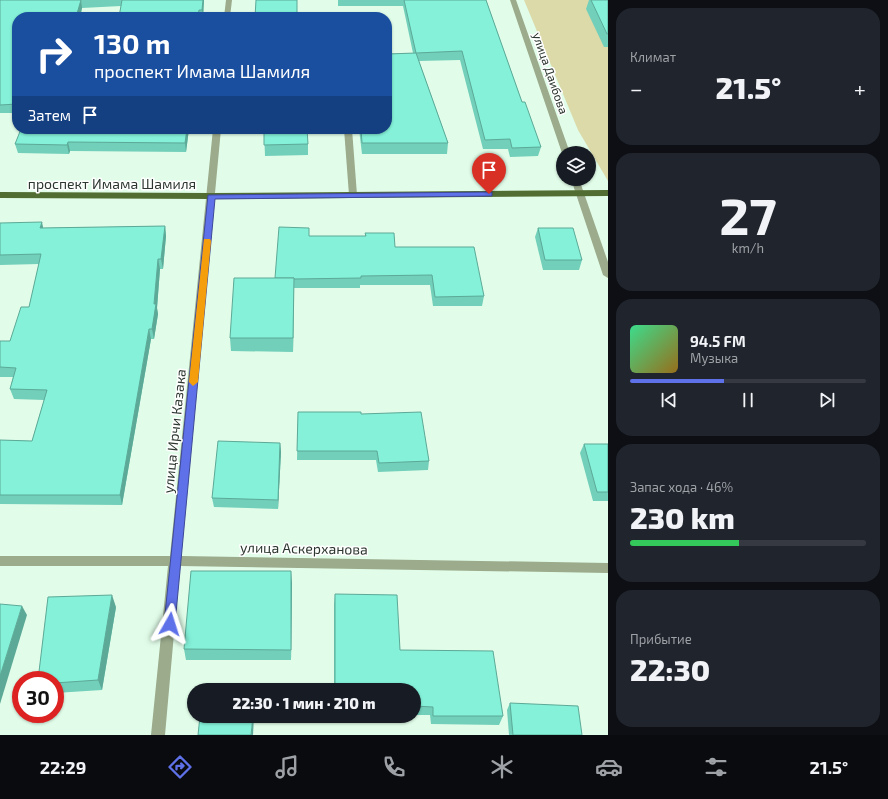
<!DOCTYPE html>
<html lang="ru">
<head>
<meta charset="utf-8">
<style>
  body { margin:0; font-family:"Exo 2",sans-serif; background:#20242c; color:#f1f3f6; height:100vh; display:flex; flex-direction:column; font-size:15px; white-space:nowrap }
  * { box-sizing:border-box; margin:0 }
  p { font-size:13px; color:#9ea1a6 }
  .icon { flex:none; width:22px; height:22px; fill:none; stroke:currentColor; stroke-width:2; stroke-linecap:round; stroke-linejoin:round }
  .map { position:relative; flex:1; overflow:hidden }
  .drawer { display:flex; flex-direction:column; gap:8px; padding:8px; background:#0d0f14; width:280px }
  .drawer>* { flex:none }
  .hud { position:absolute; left:12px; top:12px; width:380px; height:122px; border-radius:16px; box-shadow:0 1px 3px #0004; background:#1a4fa0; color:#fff; overflow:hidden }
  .controls { position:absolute; left:556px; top:146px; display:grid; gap:8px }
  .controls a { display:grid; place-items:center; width:40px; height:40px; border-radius:50%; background:#171b24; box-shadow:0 1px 3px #0004; font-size:20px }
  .speed { position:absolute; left:12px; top:671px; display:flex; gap:8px; font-size:20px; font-weight:700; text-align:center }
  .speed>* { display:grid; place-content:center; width:52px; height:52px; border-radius:50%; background:#171b24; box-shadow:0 1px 3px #0004; line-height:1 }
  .speed .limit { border:6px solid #d22; background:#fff; color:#111 }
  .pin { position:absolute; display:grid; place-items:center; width:34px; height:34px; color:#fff; margin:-41px -17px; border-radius:50% 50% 50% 0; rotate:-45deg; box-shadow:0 0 4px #0007 }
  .pin .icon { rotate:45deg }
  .me { position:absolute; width:44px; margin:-22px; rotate:6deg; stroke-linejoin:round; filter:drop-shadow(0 0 3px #0008) }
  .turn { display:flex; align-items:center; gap:14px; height:84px; padding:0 16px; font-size:18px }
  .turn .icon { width:52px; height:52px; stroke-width:2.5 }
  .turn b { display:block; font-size:28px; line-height:34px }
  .then { display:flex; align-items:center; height:38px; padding:0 16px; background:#0003; gap:8px; font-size:15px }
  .big { font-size:30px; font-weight:800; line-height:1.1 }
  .drawer .card { flex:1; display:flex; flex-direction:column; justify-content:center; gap:6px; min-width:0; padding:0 14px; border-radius:16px; background:#20242c }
  .drawer .dial { align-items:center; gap:0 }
  .dial b { font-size:52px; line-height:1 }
  .song { display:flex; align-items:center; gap:12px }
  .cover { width:48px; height:48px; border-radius:6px; background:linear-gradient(135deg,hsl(150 70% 55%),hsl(40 70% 35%)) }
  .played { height:4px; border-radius:2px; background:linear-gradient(90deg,#5f71e9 40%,#363941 40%) }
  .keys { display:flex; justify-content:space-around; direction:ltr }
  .heat { display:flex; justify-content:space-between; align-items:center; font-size:22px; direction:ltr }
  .charge { height:6px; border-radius:3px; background:linear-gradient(90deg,#34c759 46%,#363941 0) }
  .trip { position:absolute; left:187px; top:683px; width:234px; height:40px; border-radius:20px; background:#171b24; box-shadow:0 1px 3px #0004; font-weight:800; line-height:40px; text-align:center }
  .tab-bar { display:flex; height:64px; justify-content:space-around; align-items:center; background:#090b0e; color:#9ea1a6 }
  .tab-bar .icon { width:28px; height:28px }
  .tab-bar .active { color:#5f71e9 }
  .tab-bar b { font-size:18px; color:#f1f3f6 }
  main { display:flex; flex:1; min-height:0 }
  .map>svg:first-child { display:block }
</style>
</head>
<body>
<main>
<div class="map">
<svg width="608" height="735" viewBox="0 0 608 735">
  <rect width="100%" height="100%" fill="#e1fde9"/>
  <polygon fill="#dcdaa9" points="524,0 608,0 608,181 578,130"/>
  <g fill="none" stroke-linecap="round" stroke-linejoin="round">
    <g fill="#9bab8b" fill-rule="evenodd">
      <polygon points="226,0 232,0 230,17 224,17"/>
      <polygon points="510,0 516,0 570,153 563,153 563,154 562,153"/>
      <polygon points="213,129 221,129 181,556 608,563 608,573 180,566 165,735 151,735 168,566 0,566 0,556 170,556"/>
      <polygon points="344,129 352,129 357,195 353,198 349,195"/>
      <polygon points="571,179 579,179 608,262 608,278 603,275"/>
    </g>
    <polygon fill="#526d32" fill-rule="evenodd" points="608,190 608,196 211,199 0,198 0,192 211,193"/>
  </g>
  <g fill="#72cfba">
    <polygon points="0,0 204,0 203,17 119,17 121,6 82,8 80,17 17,17 17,113 0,113"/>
    <polygon points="338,0 486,0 522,102 541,147 538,156 510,157 508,149 483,149 460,60 419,61 448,143 447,154 362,154 359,129 387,129 387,54 413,53 403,6 338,6"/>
    <polygon points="589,0 608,0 608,47 604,47 586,9"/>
    <polygon points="189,129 186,152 70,151 69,154 18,153 15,144"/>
    <polygon points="264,129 308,144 308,155 265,156"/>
    <polygon points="0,223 43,228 165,226 166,236 163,269 160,269 157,308 158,314 154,339 151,339 122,505 0,504 0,440 32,441 44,400 14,399 10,389 13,377 0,377 0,341 10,341 29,307 39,264 0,265"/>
    <polygon points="538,228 582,260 579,270 543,270 535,237"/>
    <polygon points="365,233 395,247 484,296 482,306 433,306 430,285 360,285 360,288 294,288 293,352 231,351 230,338 275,278 309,236 365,236"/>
    <polygon points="298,412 361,414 429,461 428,470 378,472 376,460 297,460"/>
    <polygon points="280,443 281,452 278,509 214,507 212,498"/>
    <polygon points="584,444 608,444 608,501 593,501 580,453"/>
    <polygon points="292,583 291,660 186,660 184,649"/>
    <polygon points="335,594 400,650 503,716 499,725 431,724 430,715 414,715 414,690 334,690 334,604"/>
    <polygon points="116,607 102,690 55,693 55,680"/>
    <polygon points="510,703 582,735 509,735 507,710"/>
  </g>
  <g fill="#5ca997">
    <polygon points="81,0 82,8 80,17 76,17"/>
    <polygon points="203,0 204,0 203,17 202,10"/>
    <polygon points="187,129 189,129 186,152 185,143"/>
    <polygon points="68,142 70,151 69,154 67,145"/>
    <polygon points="42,222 44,232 40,228"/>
    <polygon points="165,226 166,236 163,269 161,259"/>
    <polygon points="158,259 160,269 157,308 158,314 154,339 152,329"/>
    <polygon points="294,278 294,291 293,352 293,338"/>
    <polygon points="149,329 151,339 122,505 120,495"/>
    <polygon points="280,443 281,452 278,509 278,500"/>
    <polygon points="291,571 292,583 291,660"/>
    <polygon points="112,595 116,607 102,690 98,680"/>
    <polygon points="22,606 27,615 0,704 0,676"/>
    <polygon points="253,716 254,716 253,735 251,735"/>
  </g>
  <g fill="#84f1d8" stroke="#5ca997">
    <polygon points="0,0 81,0 76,17 17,17 17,104 0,105"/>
    <polygon points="122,0 203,0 202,10 199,10 198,17 119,17"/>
    <polygon points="256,0 297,0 297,17 255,17"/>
    <polygon points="404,0 486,0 522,102 525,102 541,147 512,148 510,139 485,140 462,51 416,53"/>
    <polygon points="591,0 608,0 608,34 607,34"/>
    <polygon points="416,53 448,143 362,143 361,129 387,129 387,67 389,67 387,58 387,54"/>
    <polygon points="21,129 187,129 185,143 68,142 67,145 15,144"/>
    <polygon points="264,129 307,129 308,144 264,145"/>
    <polygon points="42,222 40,228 165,226 161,259 158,259 154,304 156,304 152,329 149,329 120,495 0,495 0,440 32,441 47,390 10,389 16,368 0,367 0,341 10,341 21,307 29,307 41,254 0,255 0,223"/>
    <polygon points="279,227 309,228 309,236 366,236 365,233 394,233 395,247 474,247 484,296 435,297 432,275 361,276 361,278 294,279 294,278 275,278"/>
    <polygon points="538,228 573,228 582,260 545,260"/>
    <polygon points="234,278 294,278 293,338 230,338"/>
    <polygon points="298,412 361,412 361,414 421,412 429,461 379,463 377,451 297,451"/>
    <polygon points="218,441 280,443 278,500 212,498"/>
    <polygon points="584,444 608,444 608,492 597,492"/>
    <polygon points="191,571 291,571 291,650 184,649"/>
    <polygon points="335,594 397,595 400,650 493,651 503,716 433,716 433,707 414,706 414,690 335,690"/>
    <polygon points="112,595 98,680 55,683 55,680 38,680 48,597"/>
    <polygon points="0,604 22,606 0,676"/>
    <polygon points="510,703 578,706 582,735 513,735"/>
    <polygon points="200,716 253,716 251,735 198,735"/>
  </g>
  <polygon fill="#5f71e9" stroke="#3e4997" points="489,192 492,192 492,196 215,199 175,624 174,628 170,630 165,628 164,624 208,195"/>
  <polygon fill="#f59e0b" points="204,239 210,239 211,241 198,382 193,386 189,382"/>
  <g text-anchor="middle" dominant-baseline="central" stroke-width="3" stroke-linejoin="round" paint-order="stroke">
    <g font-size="12" fill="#2c372f" stroke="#fff">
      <text transform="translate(551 73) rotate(71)">улица Даибова</text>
    </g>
    <g font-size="14" fill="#2c372f" stroke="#fff">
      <text x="112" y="183">проспект Имама Шамиля</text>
      <text transform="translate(174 431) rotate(-84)">улица Ирчи Казака</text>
      <text transform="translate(304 548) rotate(1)">улица Аскерханова</text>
    </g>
  </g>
</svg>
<div class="controls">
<a><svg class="icon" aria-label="layers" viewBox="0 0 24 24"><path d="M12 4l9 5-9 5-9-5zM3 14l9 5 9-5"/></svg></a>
</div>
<div class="speed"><div class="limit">30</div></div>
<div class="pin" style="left:489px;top:194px;background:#d93025"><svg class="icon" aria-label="arrive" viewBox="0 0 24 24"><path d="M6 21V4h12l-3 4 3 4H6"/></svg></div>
<svg class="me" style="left:170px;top:624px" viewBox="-20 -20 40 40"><path d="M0-17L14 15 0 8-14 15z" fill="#5f71e9" stroke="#fff" stroke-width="4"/></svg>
<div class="trip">22:30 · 1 мин · 210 m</div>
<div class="hud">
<div class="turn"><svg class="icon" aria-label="right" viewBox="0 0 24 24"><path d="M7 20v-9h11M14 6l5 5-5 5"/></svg><div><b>130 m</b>проспект Имама Шамиля</div></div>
<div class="then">Затем<svg class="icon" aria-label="arrive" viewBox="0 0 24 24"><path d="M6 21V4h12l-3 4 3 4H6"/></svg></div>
</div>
</div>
<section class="drawer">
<div class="card"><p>Климат</p>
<div class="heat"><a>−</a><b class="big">21.5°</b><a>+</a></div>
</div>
<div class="card dial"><b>27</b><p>km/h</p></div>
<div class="card">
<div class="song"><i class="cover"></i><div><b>94.5 FM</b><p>Музыка</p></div></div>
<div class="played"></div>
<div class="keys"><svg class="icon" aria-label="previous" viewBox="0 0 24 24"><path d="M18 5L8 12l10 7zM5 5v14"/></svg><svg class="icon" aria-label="pause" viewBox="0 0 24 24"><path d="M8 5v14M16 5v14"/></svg><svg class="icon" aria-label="next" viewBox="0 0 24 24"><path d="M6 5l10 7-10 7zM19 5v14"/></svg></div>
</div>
<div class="card"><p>Запас хода · 46%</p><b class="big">230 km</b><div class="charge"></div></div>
<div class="card"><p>Прибытие</p><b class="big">22:30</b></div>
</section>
</main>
<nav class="tab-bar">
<b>22:29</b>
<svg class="icon active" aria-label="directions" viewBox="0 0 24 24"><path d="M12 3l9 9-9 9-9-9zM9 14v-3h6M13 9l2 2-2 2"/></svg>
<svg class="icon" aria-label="music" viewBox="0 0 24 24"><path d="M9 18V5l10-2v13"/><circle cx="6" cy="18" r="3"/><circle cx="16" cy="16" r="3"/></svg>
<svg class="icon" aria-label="phone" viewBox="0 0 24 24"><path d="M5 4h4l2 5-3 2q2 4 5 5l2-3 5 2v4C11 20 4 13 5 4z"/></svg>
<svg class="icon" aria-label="climate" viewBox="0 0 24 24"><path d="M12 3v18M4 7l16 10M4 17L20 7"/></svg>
<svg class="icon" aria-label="car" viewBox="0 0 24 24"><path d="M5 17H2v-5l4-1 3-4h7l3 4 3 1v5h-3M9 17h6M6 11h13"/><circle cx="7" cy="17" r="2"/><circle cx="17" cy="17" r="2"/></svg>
<svg class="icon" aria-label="filters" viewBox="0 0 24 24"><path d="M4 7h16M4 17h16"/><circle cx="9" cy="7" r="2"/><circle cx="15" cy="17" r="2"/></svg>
<b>21.5°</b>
</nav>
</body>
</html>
